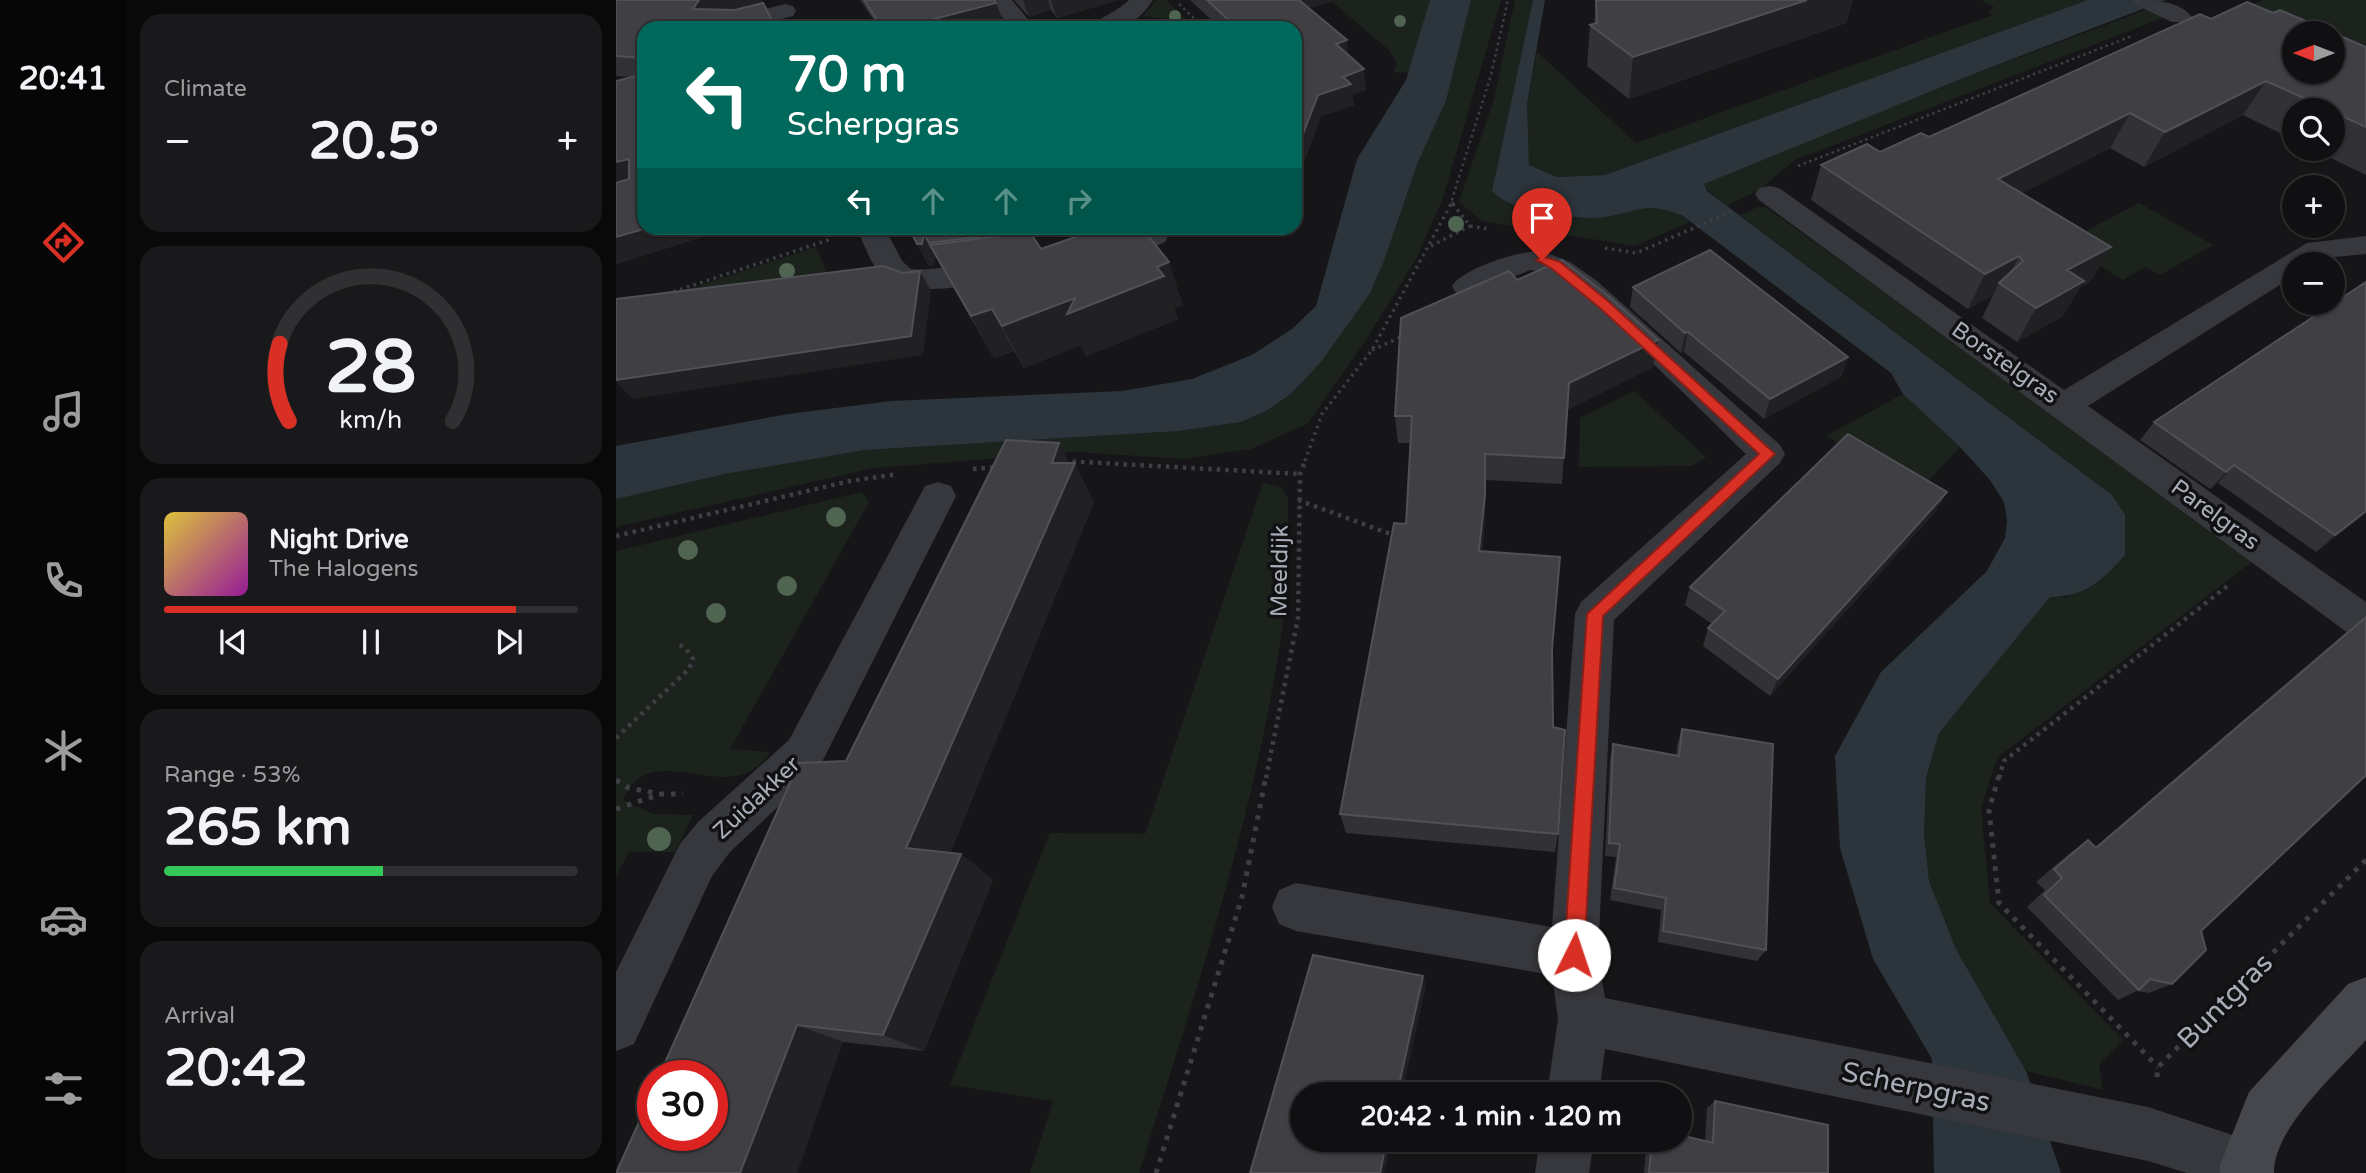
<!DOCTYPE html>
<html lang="en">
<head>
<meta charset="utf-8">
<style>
  body { margin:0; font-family:"Varela Round",sans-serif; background:#19191b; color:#f1f3f6; height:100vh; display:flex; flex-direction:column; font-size:26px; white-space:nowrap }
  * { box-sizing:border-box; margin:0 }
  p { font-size:23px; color:#9c9d9f }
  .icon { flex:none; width:38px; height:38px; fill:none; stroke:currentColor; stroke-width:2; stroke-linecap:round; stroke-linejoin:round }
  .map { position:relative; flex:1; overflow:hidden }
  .side { display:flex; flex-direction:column; gap:14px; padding:14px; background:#09090a; width:490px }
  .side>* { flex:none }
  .top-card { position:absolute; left:21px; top:21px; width:665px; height:214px; border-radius:21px; box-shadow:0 2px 5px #0004,0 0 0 2px #303032; background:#00695c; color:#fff; overflow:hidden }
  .needle { width:46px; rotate:270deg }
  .buttons { position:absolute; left:1666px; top:21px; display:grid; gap:14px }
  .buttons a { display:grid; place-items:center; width:63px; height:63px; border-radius:50%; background:#101012; box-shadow:0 2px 5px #0004,0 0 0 2px #303032; font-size:35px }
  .speed { position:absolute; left:21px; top:1060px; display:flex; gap:14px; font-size:35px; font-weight:700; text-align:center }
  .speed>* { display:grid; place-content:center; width:91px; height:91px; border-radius:50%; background:#101012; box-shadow:0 2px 5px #0004,0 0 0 2px #303032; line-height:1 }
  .speed .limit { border:10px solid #d22; background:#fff; color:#111 }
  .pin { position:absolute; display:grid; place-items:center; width:60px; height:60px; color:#fff; margin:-72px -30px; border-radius:50% 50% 50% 0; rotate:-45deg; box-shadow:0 0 7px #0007 }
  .pin .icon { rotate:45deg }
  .me { position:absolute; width:77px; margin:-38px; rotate:4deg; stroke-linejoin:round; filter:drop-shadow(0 0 5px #0008) }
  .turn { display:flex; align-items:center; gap:24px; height:147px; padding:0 35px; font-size:32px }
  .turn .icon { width:91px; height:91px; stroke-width:2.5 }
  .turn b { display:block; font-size:49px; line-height:60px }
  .lanes { display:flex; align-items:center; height:66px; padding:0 35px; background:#0003; justify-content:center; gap:35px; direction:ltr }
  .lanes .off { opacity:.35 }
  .big { font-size:52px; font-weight:700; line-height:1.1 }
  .side .widget { flex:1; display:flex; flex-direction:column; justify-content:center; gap:10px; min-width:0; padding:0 24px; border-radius:21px; background:#19191b }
  .side .dial { align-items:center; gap:0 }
  .dial svg { height:182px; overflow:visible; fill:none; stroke:#303032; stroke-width:7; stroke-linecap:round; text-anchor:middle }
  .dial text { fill:#f1f3f6; stroke:none }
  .song { display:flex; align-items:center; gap:21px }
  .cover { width:84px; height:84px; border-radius:10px; background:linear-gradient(135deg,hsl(50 70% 55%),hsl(300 70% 35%)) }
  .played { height:7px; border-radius:4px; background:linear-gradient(90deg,#d93025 85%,#303032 85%) }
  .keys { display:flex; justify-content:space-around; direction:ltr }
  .heat { display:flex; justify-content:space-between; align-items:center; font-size:38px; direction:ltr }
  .charge { height:10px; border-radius:5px; background:linear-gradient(90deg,#34c759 53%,#303032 0) }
  .trip { position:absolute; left:674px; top:1082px; width:402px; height:70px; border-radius:35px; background:#101012; box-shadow:0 2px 5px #0004,0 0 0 2px #303032; font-weight:700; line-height:70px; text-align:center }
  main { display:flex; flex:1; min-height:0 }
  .tab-bar { display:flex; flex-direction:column; width:126px; justify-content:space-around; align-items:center; background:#060607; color:#9c9d9f }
  .tab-bar .icon { width:49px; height:49px }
  .tab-bar .on { color:#d93025 }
  .tab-bar b { font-size:32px; color:#f1f3f6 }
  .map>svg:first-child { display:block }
</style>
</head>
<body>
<main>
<nav class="tab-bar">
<b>20:41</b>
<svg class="icon on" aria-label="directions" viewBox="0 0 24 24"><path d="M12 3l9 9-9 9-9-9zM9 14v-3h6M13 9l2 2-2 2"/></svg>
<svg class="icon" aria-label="music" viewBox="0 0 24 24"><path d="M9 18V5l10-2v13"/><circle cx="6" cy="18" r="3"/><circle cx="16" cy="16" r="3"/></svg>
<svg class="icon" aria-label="phone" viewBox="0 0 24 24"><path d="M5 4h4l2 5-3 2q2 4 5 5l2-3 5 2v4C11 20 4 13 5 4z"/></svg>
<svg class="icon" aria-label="climate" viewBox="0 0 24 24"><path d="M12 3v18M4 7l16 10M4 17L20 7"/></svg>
<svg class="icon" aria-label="car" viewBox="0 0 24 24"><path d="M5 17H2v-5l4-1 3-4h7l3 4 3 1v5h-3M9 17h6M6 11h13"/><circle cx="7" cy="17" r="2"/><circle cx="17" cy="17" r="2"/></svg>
<svg class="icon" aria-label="filters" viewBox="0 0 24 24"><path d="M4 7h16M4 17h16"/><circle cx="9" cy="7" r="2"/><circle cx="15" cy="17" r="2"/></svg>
</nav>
<section class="side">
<div class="widget"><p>Climate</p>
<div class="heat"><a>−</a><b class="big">20.5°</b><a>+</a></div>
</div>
<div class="widget dial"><svg viewBox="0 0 100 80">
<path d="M14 69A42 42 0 1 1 86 69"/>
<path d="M14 69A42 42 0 0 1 10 35" stroke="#d93025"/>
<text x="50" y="56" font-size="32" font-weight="700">28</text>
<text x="50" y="72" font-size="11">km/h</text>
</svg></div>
<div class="widget">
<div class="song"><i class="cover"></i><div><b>Night Drive</b><p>The Halogens</p></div></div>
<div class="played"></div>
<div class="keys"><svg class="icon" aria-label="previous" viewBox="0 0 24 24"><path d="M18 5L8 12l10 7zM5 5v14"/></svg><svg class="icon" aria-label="pause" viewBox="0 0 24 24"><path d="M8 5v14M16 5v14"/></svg><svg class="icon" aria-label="next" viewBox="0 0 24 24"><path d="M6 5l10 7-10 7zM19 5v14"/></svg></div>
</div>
<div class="widget"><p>Range · 53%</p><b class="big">265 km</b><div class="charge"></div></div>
<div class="widget"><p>Arrival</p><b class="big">20:42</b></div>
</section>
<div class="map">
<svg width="1750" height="1173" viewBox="0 0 1750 1173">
  <rect width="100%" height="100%" fill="#161618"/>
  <g fill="#1c231d">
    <polygon points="541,0 550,0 578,28 541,28 550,19 527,16"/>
    <polygon points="714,0 814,0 793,73 778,72 781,63 772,49"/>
    <polygon points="855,0 885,0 827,198 800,259 748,343 691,424 635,449 568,459 461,452 258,468 0,527 0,499 109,474 249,450 563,431 625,422 650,411 675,394 705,362 769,258 802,162 830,101"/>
    <path d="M 899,0 L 917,0 L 876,191 C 889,210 958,220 980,217 C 1015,214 1043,196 1074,222 L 1019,246 L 866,221 L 843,202 L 878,99 Z"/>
    <polygon points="1365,0 1472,0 989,175 941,177 913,165 911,104 921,52 1020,143 1377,15 1372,11 1378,7"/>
    <polygon points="1647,0 1750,0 1750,70 1717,33 1678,33 1617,12"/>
    <polygon points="1535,8 1552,16 1179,160 1144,189 1111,206 1088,187 1091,180 1350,77"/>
    <polygon points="1523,203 1597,245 1544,275 1529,267 1507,280 1447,243"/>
    <polygon points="1142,207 1150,207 1638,560 1381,758 1365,808 1374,903 1507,1040 1483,1064 1487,1090 1410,1071 1340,949 1313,881 1308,834 1310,778 1323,733 1434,597 1452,597 1508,515 1496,495 1124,215"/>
    <polygon points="200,247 214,281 52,296"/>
    <polygon points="1018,391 1090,457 1076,466 963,467 964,418"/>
    <polygon points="1287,394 1344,447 1302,492 1210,436"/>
    <path d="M 647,482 L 665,487 L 672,497 C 671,534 674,572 669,608 C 644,801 581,988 523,1173 L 414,1173 L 437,1101 L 334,1085 L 434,833 L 529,834 Z"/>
    <path d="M 246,492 L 253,502 L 114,749 L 154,752 C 116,814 35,732 7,800 L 37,814 L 77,815 L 59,852 L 13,852 L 0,876 L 0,551 Z"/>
  </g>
  <g fill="#2c353c">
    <polygon points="814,0 855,0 830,101 802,162 769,258 754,293 705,362 675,394 650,411 625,422 563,431 249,450 109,474 0,499 0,446 172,414 275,401 506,391 576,379 636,355 676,329 700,306 741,159 790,80"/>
    <path d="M 917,0 L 929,0 L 911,104 L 913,165 L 941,177 L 989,175 L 1472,0 L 1550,0 L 1350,77 L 1088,184 L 1091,191 L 1496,495 L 1509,515 L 1509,555 C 1485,581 1471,596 1434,597 L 1323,733 L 1310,778 L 1308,834 L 1313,881 L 1340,949 L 1410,1071 L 1445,1173 L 1318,1173 L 1316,1059 L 1257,959 L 1224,848 L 1219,756 L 1265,672 L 1371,571 L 1389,538 L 1391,520 L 1388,502 L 1374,480 L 1344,447 L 1287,394 L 1275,373 L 1067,216 C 1026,198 1014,217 976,218 C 952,218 890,210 876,191 Z"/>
  </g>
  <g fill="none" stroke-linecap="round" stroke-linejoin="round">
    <g stroke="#3d3f44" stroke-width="2.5" stroke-dasharray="2.5 3.5" stroke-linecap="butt">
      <polyline points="563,4 588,28"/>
      <polyline points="591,28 606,23"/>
      <polyline points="1182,166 1516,36"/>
      <polyline points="836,202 839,206"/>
      <polyline points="834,206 875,75 892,0"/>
    </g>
    <g stroke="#3d3f44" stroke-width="3.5" stroke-dasharray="2.5 4.5" stroke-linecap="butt">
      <polyline points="837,204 854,226 873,229"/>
      <polyline points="815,246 854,226"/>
      <polyline points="989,248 1020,253 1115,212"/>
      <polyline points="51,294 215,239"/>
      <polyline points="756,350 787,336"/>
      <polyline points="689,461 706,414 756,350 835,204"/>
    </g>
    <g stroke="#3d3f44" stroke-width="4.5" stroke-dasharray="3.5 5" stroke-linecap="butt">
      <polyline points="448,461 684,474"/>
      <polyline points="357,469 380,467"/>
      <polyline points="682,500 780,536"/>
      <polyline points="0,536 234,481 282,474"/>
      <polyline points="0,738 73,669 77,659 70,649 61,643"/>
      <polyline points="650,778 682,618 684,474 690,459"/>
      <polyline points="1383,778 1388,761 1614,584"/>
    </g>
    <g stroke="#3d3f44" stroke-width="5" stroke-dasharray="4.5 7" stroke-linecap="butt">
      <polyline points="1383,776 1373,810 1383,903 1542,1067"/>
      <polyline points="0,780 13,788 44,794"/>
      <polyline points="0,809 45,794 67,794"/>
      <polyline points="1541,1077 1542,1067 1750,860"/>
      <polyline points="540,1173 626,897 650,776"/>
    </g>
    <g fill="#37383d" fill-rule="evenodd">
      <polygon points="373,0 396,0 419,28 395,28"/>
      <path d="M 513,0 L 537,0 C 519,27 506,28 475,28 C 484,16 503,11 513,0 Z"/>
      <path d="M 1517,0 C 1536,0 1563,0 1576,17 L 1572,22 L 1556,22 L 1520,5 Z"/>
      <polygon points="169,4 177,6 180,11 177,16 131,28 92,28 96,23"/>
      <polygon points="1153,186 1163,188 1448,390 1691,243 1750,236 1750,254 1708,258 1697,264 1678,264 1678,276 1472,406 1750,602 1750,641 1736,636 1143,200 1139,194 1143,188"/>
      <path d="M 241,228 L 269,228 L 286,261 L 295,269 C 326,272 367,256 394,263 L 398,270 L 394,277 C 365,284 289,301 266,276 C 254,263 248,244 241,228 Z"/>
      <path d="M 529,228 L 557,228 L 549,242 C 527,251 497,269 474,263 L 469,256 L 474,249 Z"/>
      <path d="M 926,251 L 954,262 L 981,281 L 1164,445 L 1169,454 L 1164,463 L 998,620 L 982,955 L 989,998 L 1532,1107 L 1650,1146 L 1658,1165 L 1655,1173 L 1571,1173 L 1532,1161 L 989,1049 L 983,1094 L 931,1094 L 942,1019 L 936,975 L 680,931 L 663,924 L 656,907 L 663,890 L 680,883 L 936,927 L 959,614 L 965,602 L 1130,454 C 1100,425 943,265 914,270 L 851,296 L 840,293 L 836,286 C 847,268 905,250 926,251 Z"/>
      <polygon points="322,482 335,486 340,496 203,768 114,852 96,876 18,1044 0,1051 0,972 64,844 82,822 173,740 309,486"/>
      <polygon points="924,1139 978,1139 973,1173 919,1173"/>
    </g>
    <path fill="#45474d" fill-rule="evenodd" d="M 1750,977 L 1750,1040 C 1721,1073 1658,1127 1658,1173 L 1604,1173 L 1604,1165 L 1633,1092 L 1732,984 Z"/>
  </g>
  <g fill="#506452">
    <circle cx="559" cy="16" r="6"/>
    <circle cx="784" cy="21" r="6"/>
    <circle cx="840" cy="224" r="8"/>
    <circle cx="171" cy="271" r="8"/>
    <circle cx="220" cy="517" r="10"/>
    <circle cx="72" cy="550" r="10"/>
    <circle cx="171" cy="586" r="10"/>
    <circle cx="100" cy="613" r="10"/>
    <circle cx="43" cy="839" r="12"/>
  </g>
  <g fill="#323236">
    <polygon points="0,0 150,6 161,28 28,28 28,228 115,228 0,264 16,77 0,76"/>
    <polygon points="244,0 378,0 388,23 371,28 263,28"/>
    <polygon points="398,0 503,0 441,18 435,10 413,17"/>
    <polygon points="574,0 715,0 715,2 692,8 733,56 750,90 736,95 738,105 705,116 680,183 679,183 679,28 604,28"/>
    <polygon points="980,0 1237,0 1230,23 1013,99 971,66 974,25 978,24"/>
    <polygon points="1657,13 1750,47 1750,175 1696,149 1717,149 1717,110 1678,110 1678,140 1627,115 1528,167 1494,148 1406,193 1495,247 1474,282 1464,287 1447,316 1401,342 1366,318 1377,295 1352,309 1195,200 1205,165 1264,152 1313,137 1595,19"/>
    <polygon points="409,233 425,249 567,305 558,308 562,319 470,356 465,345 408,368 398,351 378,358 319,256 318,265 313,266 301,244"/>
    <polygon points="901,280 1037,367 951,410 946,484 870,480 869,520 866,551 936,649 937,727 942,834 939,852 730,833 724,814 790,524 795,443 782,443 779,416"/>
    <polygon points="1750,282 1750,513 1700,552 1602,483 1594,489 1524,440 1538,422"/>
    <polygon points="1017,287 1232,357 1225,377 1148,419 1068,352 1065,353 1014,307"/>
    <polygon points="453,463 478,502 334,853 345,854 377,880 308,1051 227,1042 0,1173 230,761"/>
    <polygon points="1331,492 1320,511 1154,696 1087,646 1092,628 1096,624 1069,605 1074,587"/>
    <polygon points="1750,617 1585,931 1556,984 1533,993 1521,991 1502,1000 1411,907 1429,890 1420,882 1454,853 1472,840 1479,847 1728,634"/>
    <polygon points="1066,729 1150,950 1141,961 1042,942 1045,910 994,900 1000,857 989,856 994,759 997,744 1060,755 1061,745"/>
    <polygon points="1099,1101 1212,1173 1028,1173 1031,1139 1064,1139 1089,1141 1091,1108"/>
  </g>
  <g fill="#212124">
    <polygon points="83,0 146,0 161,28 77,9"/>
    <polygon points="407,0 432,0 435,10 413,17"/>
    <polygon points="435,0 503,0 441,18"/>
    <polygon points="675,0 715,0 715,2 677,12"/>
    <polygon points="1191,0 1237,0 1230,23 1013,99 1017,57"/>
    <polygon points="380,3 388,23 371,28 322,28 318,19"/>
    <polygon points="731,40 733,61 720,44"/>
    <polygon points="748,69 750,90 736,95 738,105 705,116 680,183 679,175 679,155 702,95 727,77"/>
    <polygon points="1650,81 1627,115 1528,167 1549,132"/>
    <polygon points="1514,113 1494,148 1366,214 1382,179"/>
    <polygon points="13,159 28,178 0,188 0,162"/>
    <polygon points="31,228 115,228 0,264 0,237"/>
    <polygon points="409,231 418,253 314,245 324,264 313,243"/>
    <polygon points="308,234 319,256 318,265 313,266 301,244"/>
    <polygon points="1495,247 1474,282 1464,287 1447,316 1401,342 1420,308 1451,270"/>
    <polygon points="1403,256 1387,286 1383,283 1377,295 1352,309 1369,274"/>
    <polygon points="553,262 567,305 558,308 562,319 470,356 465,345 408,368 386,326"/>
    <polygon points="304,271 315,291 307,355 17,399 0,382 0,359"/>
    <polygon points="376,309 398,351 378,358 355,316"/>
    <polygon points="1072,332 1068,352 1065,353 1069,333"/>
    <polygon points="1042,340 1037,367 951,410 953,383"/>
    <polygon points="1232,357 1225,377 1148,419 1154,399"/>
    <polygon points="443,443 456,468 459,463 478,502 325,875 290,848"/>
    <polygon points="1618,465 1602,483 1594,489 1610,472"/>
    <polygon points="870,480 869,520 863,575 863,551"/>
    <polygon points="1331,492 1320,511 1154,696 1162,679"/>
    <polygon points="1750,511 1750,513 1700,552 1719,535"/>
    <polygon points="345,854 377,880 308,1051 267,1035"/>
    <polygon points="807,976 810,986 786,1094 781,1094"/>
    <polygon points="181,1025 227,1042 181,1173 124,1173"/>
    <polygon points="771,1139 776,1139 768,1173 764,1173"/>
  </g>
  <g fill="#3f3f44" stroke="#4f5156" stroke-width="2" fill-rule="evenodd">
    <polygon points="0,0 83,0 77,9 119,10 147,3 160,28 28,28 28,58 0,56"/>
    <polygon points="248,0 378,0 380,3 318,19 324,28 266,28"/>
    <polygon points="591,0 683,0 731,40 720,44 748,69 727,77 735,84 702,95 679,155 679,28 621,28"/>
    <polygon points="980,0 1191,0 1017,57 974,25 981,23"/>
    <path d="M 1631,2 L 1657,13 L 1664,10 L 1750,47 L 1750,127 L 1717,112 L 1717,110 L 1714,110 L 1650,81 L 1549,132 L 1514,113 L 1382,179 L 1495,247 L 1451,270 L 1468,281 L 1420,308 L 1383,283 L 1407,261 L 1403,256 L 1369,274 L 1205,165 L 1251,144 L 1264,152 L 1305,133 L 1313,137 L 1584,14 L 1595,19 ZM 1678,33 L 1717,33 L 1717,72 L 1678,72 Z"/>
    <polygon points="28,74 28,228 31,228 0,237 0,183 13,179 13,159 0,162 0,81"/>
    <polygon points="293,228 406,228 409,231 313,243 308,234 306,244 301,244"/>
    <polygon points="485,228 526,228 553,262 541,267 548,276 451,314 459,298 386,326 376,309 355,316 314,245 414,232 425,249"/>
    <polygon points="1094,250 1232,357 1154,399 1072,332 1069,333 1017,287"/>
    <polygon points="946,260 989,293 1042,340 953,383 948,458 869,454 869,494 863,551 944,557 936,649 937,727 949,730 942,834 724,814 778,523 790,524 796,416 779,416 785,318 893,271 901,280"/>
    <polygon points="267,266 287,273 304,271 295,336 0,380 0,299"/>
    <polygon points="1750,282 1750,511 1719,535 1618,465 1610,472 1538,422"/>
    <polygon points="1232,434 1331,492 1162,679 1092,628 1109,611 1074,587"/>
    <polygon points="390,440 443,443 436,463 459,463 290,848 345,854 267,1035 181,1025 124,1173 0,1173 37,1091 37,1136 96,1136 96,1076 43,1076 183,763 230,761"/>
    <polygon points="1750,617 1750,775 1585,931 1590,950 1556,984 1534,979 1523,990 1428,895 1446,878 1438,869 1472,840 1480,848"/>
    <polygon points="1066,729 1157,744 1150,950 1047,931 1050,898 998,888 1004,844 993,843 997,744 1063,756"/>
    <polygon points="697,955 807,976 781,1094 686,1094 686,1139 771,1139 764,1173 634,1173"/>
    <polygon points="1099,1101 1212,1125 1212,1173 1033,1173 1036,1139 1064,1139 1064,1135 1097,1143"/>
  </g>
  <polygon fill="#d93025" stroke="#8d1f18" stroke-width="2" points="926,256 944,262 993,302 1159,454 987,616 968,955 965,962 958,965 951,962 948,955 971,614 1143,454 984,308 935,268 920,260"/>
  <g text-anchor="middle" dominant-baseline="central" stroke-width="7" stroke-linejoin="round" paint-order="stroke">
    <g font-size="23" fill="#a8adb8" stroke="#111113">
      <text transform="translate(1389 363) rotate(35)">Borstelgras</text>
      <text transform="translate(1599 515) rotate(36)">Parelgras</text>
      <text transform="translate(664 571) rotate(-89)">Meeldijk</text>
      <text transform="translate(141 798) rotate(-43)">Zuidakker</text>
    </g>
    <g font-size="28" fill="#a8adb8" stroke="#111113">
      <text transform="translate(1609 1001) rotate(-45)">Buntgras</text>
      <text transform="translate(1300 1087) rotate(12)">Scherpgras</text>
    </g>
  </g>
</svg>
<div class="buttons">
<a><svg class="needle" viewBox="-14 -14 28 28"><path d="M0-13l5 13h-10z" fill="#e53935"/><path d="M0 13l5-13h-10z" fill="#9c9d9f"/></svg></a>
<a><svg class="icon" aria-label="search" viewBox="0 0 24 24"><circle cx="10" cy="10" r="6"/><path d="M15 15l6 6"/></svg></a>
<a>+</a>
<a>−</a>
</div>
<div class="speed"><div class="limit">30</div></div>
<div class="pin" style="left:926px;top:260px;background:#d93025"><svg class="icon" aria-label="arrive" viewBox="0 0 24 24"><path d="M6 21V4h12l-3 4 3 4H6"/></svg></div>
<svg class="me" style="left:958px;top:955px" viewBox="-20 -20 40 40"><circle r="19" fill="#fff"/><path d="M0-13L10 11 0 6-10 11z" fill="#d93025"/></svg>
<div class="trip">20:42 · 1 min · 120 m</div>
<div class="top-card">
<div class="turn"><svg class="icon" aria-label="left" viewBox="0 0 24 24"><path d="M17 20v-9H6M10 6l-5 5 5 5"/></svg><div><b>70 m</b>Scherpgras</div></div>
<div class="lanes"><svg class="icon" aria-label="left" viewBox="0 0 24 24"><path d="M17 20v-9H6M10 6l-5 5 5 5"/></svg><svg class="icon off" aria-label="ahead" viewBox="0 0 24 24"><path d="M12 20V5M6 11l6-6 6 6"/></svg><svg class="icon off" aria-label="ahead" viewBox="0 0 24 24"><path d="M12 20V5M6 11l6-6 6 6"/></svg><svg class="icon off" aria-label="right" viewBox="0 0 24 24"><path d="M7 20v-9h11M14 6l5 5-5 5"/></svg></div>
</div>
</div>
</main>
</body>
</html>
